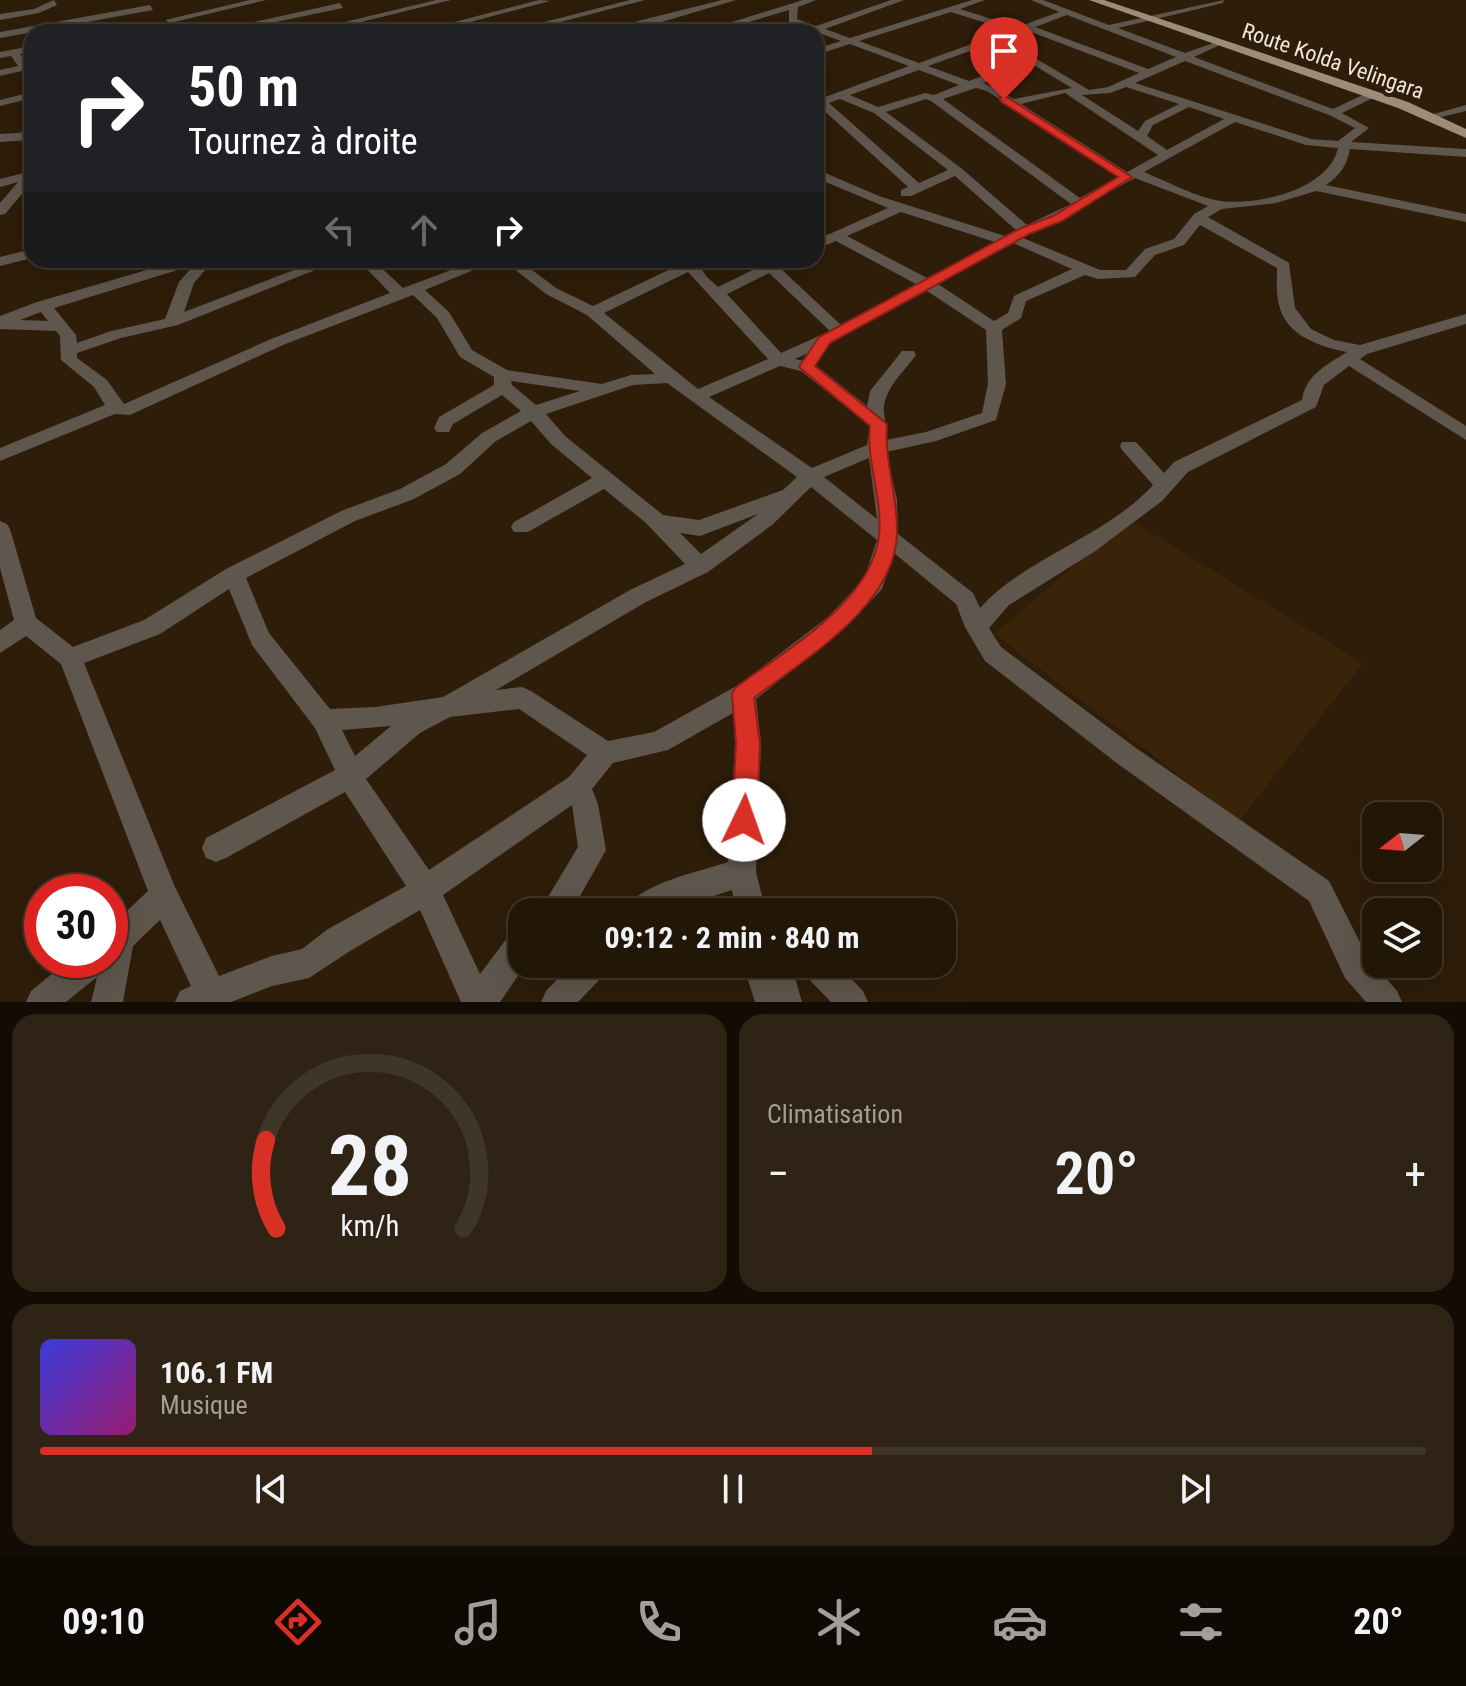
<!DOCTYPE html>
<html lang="fr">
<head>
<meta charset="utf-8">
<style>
  body { margin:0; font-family:"Roboto Condensed",sans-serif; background:#2e2315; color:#f1f3f6; height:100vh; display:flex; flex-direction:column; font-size:30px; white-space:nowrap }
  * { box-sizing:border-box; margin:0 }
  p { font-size:26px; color:#a29f9b }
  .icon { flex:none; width:44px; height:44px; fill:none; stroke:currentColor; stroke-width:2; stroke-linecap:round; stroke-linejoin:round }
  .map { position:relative; height:1002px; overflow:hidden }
  .sheet { display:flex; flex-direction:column; gap:12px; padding:12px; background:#130c04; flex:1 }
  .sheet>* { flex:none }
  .top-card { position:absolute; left:24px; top:24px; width:800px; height:244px; border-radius:24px; box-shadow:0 8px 32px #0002,0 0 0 2px #3f3528; background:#202124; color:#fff; overflow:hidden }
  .needle { width:52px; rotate:253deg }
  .buttons { position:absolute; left:1362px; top:802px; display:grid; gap:16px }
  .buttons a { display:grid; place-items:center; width:80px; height:80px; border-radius:16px; background:#221607; box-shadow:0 8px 32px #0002,0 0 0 2px #3f3528; font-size:40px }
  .speed { position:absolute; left:24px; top:874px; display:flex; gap:16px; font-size:40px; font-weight:700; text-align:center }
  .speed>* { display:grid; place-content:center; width:104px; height:104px; border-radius:50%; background:#221607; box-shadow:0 8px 32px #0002,0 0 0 2px #3f3528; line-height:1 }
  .speed .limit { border:12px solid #d22; background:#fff; color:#111 }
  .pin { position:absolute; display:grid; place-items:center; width:68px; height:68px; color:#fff; margin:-82px -34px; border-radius:50% 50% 50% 0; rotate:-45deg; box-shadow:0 0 8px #0007 }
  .pin .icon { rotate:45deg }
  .me { position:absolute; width:88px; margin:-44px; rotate:3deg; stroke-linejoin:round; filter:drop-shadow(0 0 6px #0008) }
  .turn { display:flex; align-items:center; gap:28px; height:168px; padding:0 32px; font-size:36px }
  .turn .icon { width:104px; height:104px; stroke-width:2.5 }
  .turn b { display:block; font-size:56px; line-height:68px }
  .lanes { display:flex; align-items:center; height:76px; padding:0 32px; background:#0003; justify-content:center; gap:40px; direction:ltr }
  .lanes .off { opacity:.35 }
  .big { font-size:60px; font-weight:700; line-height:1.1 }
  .sheet .tile { flex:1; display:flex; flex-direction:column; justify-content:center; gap:12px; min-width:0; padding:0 28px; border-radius:24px; background:#2e2315 }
  .sheet .dial { align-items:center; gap:0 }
  .dial svg { height:208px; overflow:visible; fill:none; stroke:#3f3528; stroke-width:7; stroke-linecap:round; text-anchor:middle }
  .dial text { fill:#f1f3f6; stroke:none }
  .song { display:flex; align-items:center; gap:24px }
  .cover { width:96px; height:96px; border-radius:12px; background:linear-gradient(135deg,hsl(240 70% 55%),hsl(320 70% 35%)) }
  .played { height:8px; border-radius:4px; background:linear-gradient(90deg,#d93025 60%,#3f3528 60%) }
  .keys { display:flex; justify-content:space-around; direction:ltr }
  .heat { display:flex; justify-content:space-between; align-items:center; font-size:44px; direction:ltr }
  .sheet .tiles { flex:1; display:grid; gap:12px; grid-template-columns:1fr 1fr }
  .tile:last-child { grid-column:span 2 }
  .trip { position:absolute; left:508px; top:898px; width:448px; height:80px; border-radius:24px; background:#221607; box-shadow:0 8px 32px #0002,0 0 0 2px #3f3528; font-weight:700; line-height:80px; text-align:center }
  .dock { display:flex; height:128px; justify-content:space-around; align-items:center; background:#0e0903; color:#a29f9b }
  .dock .icon { width:56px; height:56px }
  .dock .current { color:#d93025 }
  .dock b { font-size:36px; color:#f1f3f6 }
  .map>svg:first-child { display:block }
</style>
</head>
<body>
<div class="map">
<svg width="1466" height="1002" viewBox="0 0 1466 1002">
  <rect width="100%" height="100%" fill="#2d1d09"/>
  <polygon fill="#39240a" points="1129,519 1363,663 1239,821 994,634"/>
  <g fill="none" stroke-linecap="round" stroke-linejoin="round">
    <g fill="#5f564d" fill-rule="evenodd">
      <polygon points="54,0 57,5 39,13 0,20 0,14 34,9"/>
      <polygon points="250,0 266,0 170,23 165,20"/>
      <polygon points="436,0 451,0 320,32 303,32"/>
      <polygon points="539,0 550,1 432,32 416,32"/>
      <polygon points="630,0 645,0 522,32 505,32"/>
      <polygon points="722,0 736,0 628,32 613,32 638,21"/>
      <path d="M 803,0 L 816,0 L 798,7 L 797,19 L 816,26 L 891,0 L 904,0 L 825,29 L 850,38 L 972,0 L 985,0 L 960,9 L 998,21 L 1007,31 L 1059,12 L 1031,0 L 1043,0 L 1109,25 L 1224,0 L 1223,3 L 1118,28 L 1185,53 L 1222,40 L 1222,44 L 1194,57 L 1333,109 L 1367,93 L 1375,93 L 1375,97 L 1342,113 L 1369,128 L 1351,142 L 1466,149 L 1466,157 L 1350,149 C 1347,165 1340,176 1326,185 L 1466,214 L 1466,222 L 1316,191 L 1276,203 L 1222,209 L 1208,217 L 1289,263 L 1295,308 L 1311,329 L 1334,340 L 1360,345 L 1466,314 L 1466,324 L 1367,354 L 1360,359 L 1466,426 L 1466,440 L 1349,366 L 1324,385 L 1316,407 L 1188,472 L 1162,501 L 1094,552 L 1009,605 L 989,628 L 1001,647 L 1136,748 L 1329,881 L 1367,956 L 1397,991 L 1402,1002 L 1366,1002 L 1345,978 L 1309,901 L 1118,764 L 985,661 L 965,627 L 956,604 L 894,553 L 882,589 L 844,629 L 756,699 L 761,743 L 756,872 L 766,912 L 736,912 L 732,890 L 666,912 L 625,912 C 637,883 700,872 728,862 L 735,743 L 733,713 L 668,750 L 613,763 L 592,789 L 598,804 L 606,850 L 571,912 L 539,912 L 578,847 L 572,805 L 443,895 L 480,974 L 511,933 L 522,929 L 522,964 L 526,964 L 500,1002 L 461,1002 L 420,910 L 350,951 L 309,978 L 272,986 L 231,1002 L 175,1002 L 180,991 L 191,986 L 160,920 L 133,946 L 123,1002 L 91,1002 L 97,977 L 66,1002 L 26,1002 L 31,991 L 69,960 L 110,960 L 110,927 L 148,891 L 61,664 L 26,636 L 0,653 L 0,630 L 14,620 L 0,568 L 0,521 L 7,524 L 10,529 L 36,618 L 73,647 L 144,620 L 226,569 L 341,511 L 400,489 L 446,464 L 482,433 L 521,411 L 502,395 L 453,424 L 449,432 L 437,432 L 434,428 L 439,417 L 494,385 L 494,377 L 460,357 L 437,318 L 413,295 L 283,345 L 130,415 L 115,414 L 0,461 L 0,448 L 105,405 L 94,387 L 61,360 L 60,336 L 56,331 L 0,329 L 0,316 L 37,302 L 181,260 L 214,260 L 194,283 L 184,312 L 320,260 L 340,260 L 178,325 L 121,338 L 77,353 L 77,358 L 107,380 L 124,404 L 271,339 L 390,293 L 358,260 L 373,260 L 403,288 L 478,260 L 498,260 L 425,290 L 449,312 L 472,350 L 507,370 L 602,384 L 631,375 L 655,374 L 587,315 L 546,294 L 503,260 L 519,260 L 556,288 L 593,306 L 683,263 L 681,260 L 695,260 L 707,277 L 718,287 L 761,266 L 756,260 L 789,260 L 780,268 L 841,325 L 916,284 L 836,241 L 816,249 L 816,240 L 888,208 L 816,178 L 816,169 L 879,196 L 1005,236 L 1016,230 L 955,176 L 911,196 L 901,196 L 901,190 L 908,187 L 819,106 L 816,107 L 817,100 L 909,66 L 850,44 L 816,55 L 816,49 L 841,41 L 789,22 L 789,10 L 715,32 L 700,32 ZM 951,12 L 992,25 L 999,34 L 919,63 L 859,41 ZM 1067,15 L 1176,57 L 1148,69 L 1035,27 ZM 1026,30 L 1139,73 L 1108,87 L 1089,90 L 1003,39 ZM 995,42 L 1025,60 L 969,81 L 928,66 ZM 1185,61 L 1329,115 L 1355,128 L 1338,141 L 1311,139 L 1135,83 ZM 1032,64 L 1072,88 L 1014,99 L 984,83 ZM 919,70 L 959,85 L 934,95 L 925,93 L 878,107 L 850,95 ZM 1126,87 L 1179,104 L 1145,121 L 1138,131 L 1082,95 L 1110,93 ZM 976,88 L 987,91 L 1118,177 L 1080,198 L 943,99 ZM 1065,93 L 1158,155 L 1127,172 L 1021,104 ZM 840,99 L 874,113 L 948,170 L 919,183 L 829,103 ZM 926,99 L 931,101 L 1071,204 L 1027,225 L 961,168 L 886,112 ZM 1189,107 L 1224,119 L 1167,150 L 1147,136 L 1153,125 ZM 1235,122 L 1306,145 L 1338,148 C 1329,189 1259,206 1221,201 C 1198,198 1166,181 1144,172 ZM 1135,178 L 1208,206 L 1194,214 L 1174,239 L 1145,249 L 1126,270 L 1100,270 L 1023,238 ZM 901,212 L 995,242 L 927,278 L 847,236 ZM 1200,225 L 1277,268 C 1277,280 1276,294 1279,305 C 1286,336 1321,347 1347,352 C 1327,365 1306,374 1302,400 L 1174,462 L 1164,473 L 1136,442 L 1122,442 L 1120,446 L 1122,450 L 1153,485 C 1106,537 1026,557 980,608 L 973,593 L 898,534 L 897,500 L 886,452 L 936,441 L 996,420 L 1006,384 L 1002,330 L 1021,318 L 1026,301 L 1085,275 L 1098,279 L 1135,277 L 1155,255 L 1184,245 ZM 1013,243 L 1072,269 L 1014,296 L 1008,313 L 994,321 L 938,284 ZM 194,265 L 179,282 L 165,319 L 111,331 L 77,343 L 76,335 L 54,308 ZM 688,272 L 768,359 L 698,389 L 604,313 ZM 769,273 L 830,331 L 781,353 L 727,294 ZM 927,291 L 986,330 L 988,384 L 982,413 L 926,432 L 886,440 C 888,429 885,423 884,413 C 882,390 904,372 916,355 L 914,351 L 902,351 L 870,391 L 867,406 L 813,363 L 795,359 L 831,343 ZM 41,312 L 48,321 L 20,320 ZM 780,366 L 801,371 L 870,426 L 867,445 L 812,468 L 709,397 ZM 511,381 L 580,391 L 536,405 L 512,385 ZM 667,383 L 797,477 L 783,490 L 699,520 L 663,515 L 565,436 L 546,414 L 633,385 ZM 531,421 L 551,444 L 592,478 L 514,522 L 511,527 L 514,532 L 528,532 L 604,489 L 646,523 L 685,564 L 630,590 L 443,697 L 375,707 L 330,709 L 269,633 L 246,578 L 355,521 L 414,499 L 460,474 L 496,441 ZM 869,458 L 877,519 L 824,477 ZM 811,487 L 877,540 L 864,579 L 828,617 L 740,684 L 654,732 L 608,741 L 531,691 L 522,687 L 496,690 L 646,602 L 708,572 L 772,525 ZM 758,514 L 701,554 L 680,533 L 700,536 ZM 229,589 L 252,645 L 315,728 L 335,770 L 206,838 L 202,848 L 206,858 L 216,862 L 226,858 L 345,792 L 406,886 L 328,929 L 302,949 L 272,956 L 219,976 L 175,887 L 84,663 L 160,634 ZM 519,709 L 587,755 L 569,777 L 429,870 L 366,779 L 420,733 L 450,717 ZM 391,726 L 355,756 L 342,730 Z"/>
      <polygon points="340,3 343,8 228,32 209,32"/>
      <polygon points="150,5 153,10 0,38 0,32"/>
      <polygon points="32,46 32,52 20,54 32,71 32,81 22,71 0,76 0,70 18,66 11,56 0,58 0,52"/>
      <polygon points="32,92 32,98 0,106 0,100"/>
      <polygon points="1466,105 1466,111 1429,120 1423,117"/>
      <polygon points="32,132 32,140 0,142 0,134"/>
      <polygon points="32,171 32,182 5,214 0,215 0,203 18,182 0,187 0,179"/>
      <polygon points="32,249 32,258 0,266 0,257"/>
      <polygon points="572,964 608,964 604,975 578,1002 541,1002 546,991"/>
      <polygon points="743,964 791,964 802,1002 755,1002"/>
      <polygon points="801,964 837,964 863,991 868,1002 831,1002 805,975"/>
    </g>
    <polygon fill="#9c8c78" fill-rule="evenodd" points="1089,0 1104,0 1408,102 1466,129 1466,138 1398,108"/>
  </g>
  <path fill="#d93025" stroke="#8d1f18" stroke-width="2" d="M 1000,97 L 1007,97 L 1132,177 L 1062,221 L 1029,234 L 830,343 L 815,366 L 887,424 C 884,461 898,496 897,533 C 896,605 806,658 754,698 L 760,743 L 757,820 L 753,829 L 744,832 L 736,829 L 732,820 L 736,743 L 732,694 L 735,688 C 785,650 871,603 879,536 C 883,498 866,463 870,426 L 799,367 L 819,337 L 1021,228 L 1053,216 L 1118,177 L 1000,101 Z"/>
  <g text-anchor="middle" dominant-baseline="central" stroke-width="8" stroke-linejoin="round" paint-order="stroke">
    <g font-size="22" fill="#f1e6da" stroke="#2d1d09">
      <text transform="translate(1333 61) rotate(19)">Route Kolda Velingara</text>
    </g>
  </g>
</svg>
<div class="buttons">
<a><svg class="needle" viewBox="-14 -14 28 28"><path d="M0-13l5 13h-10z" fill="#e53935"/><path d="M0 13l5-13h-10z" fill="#a29f9b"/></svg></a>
<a><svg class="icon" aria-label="layers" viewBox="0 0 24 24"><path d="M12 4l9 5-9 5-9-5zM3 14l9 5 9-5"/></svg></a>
</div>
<div class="speed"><div class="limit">30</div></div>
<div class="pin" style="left:1004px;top:99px;background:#d93025"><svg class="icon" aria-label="arrive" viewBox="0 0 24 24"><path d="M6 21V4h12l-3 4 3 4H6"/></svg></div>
<svg class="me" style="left:744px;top:820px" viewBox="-20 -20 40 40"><circle r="19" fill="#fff"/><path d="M0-13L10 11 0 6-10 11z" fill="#d93025"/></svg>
<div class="trip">09:12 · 2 min · 840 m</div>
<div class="top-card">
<div class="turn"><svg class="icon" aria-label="right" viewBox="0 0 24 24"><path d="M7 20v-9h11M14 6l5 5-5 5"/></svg><div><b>50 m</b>Tournez à droite</div></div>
<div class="lanes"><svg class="icon off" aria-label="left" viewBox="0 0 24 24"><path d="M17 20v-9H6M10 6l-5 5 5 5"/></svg><svg class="icon off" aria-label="ahead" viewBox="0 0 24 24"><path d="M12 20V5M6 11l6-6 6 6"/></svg><svg class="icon" aria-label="right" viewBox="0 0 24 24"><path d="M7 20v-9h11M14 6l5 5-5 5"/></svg></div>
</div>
</div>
<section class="sheet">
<div class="tiles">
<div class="tile dial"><svg viewBox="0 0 100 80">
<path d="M14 69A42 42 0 1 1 86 69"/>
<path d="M14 69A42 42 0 0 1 10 35" stroke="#d93025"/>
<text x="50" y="56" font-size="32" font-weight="700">28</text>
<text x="50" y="72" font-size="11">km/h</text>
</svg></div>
<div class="tile"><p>Climatisation</p>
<div class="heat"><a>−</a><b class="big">20°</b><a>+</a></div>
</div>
<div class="tile">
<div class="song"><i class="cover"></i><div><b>106.1 FM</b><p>Musique</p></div></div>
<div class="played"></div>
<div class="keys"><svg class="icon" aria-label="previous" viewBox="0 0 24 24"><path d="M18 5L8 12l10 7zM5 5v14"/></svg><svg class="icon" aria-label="pause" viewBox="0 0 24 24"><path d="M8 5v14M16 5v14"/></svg><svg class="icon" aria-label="next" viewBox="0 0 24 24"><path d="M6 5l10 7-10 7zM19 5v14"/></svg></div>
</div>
</div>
</section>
<nav class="dock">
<b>09:10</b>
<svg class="icon current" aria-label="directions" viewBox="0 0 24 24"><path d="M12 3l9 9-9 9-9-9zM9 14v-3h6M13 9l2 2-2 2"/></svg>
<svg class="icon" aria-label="music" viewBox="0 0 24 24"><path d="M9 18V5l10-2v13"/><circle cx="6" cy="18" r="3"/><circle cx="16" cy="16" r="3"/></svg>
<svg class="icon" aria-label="phone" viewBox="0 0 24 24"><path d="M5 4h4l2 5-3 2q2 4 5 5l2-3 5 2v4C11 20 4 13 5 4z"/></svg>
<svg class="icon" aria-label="climate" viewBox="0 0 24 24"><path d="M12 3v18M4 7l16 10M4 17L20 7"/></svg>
<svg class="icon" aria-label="car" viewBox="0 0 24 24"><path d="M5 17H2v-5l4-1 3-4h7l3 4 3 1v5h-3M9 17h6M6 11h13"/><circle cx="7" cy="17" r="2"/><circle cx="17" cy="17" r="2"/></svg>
<svg class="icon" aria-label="filters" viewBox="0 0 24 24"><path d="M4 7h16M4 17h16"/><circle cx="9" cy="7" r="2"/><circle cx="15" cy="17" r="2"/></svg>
<b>20°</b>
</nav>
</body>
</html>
